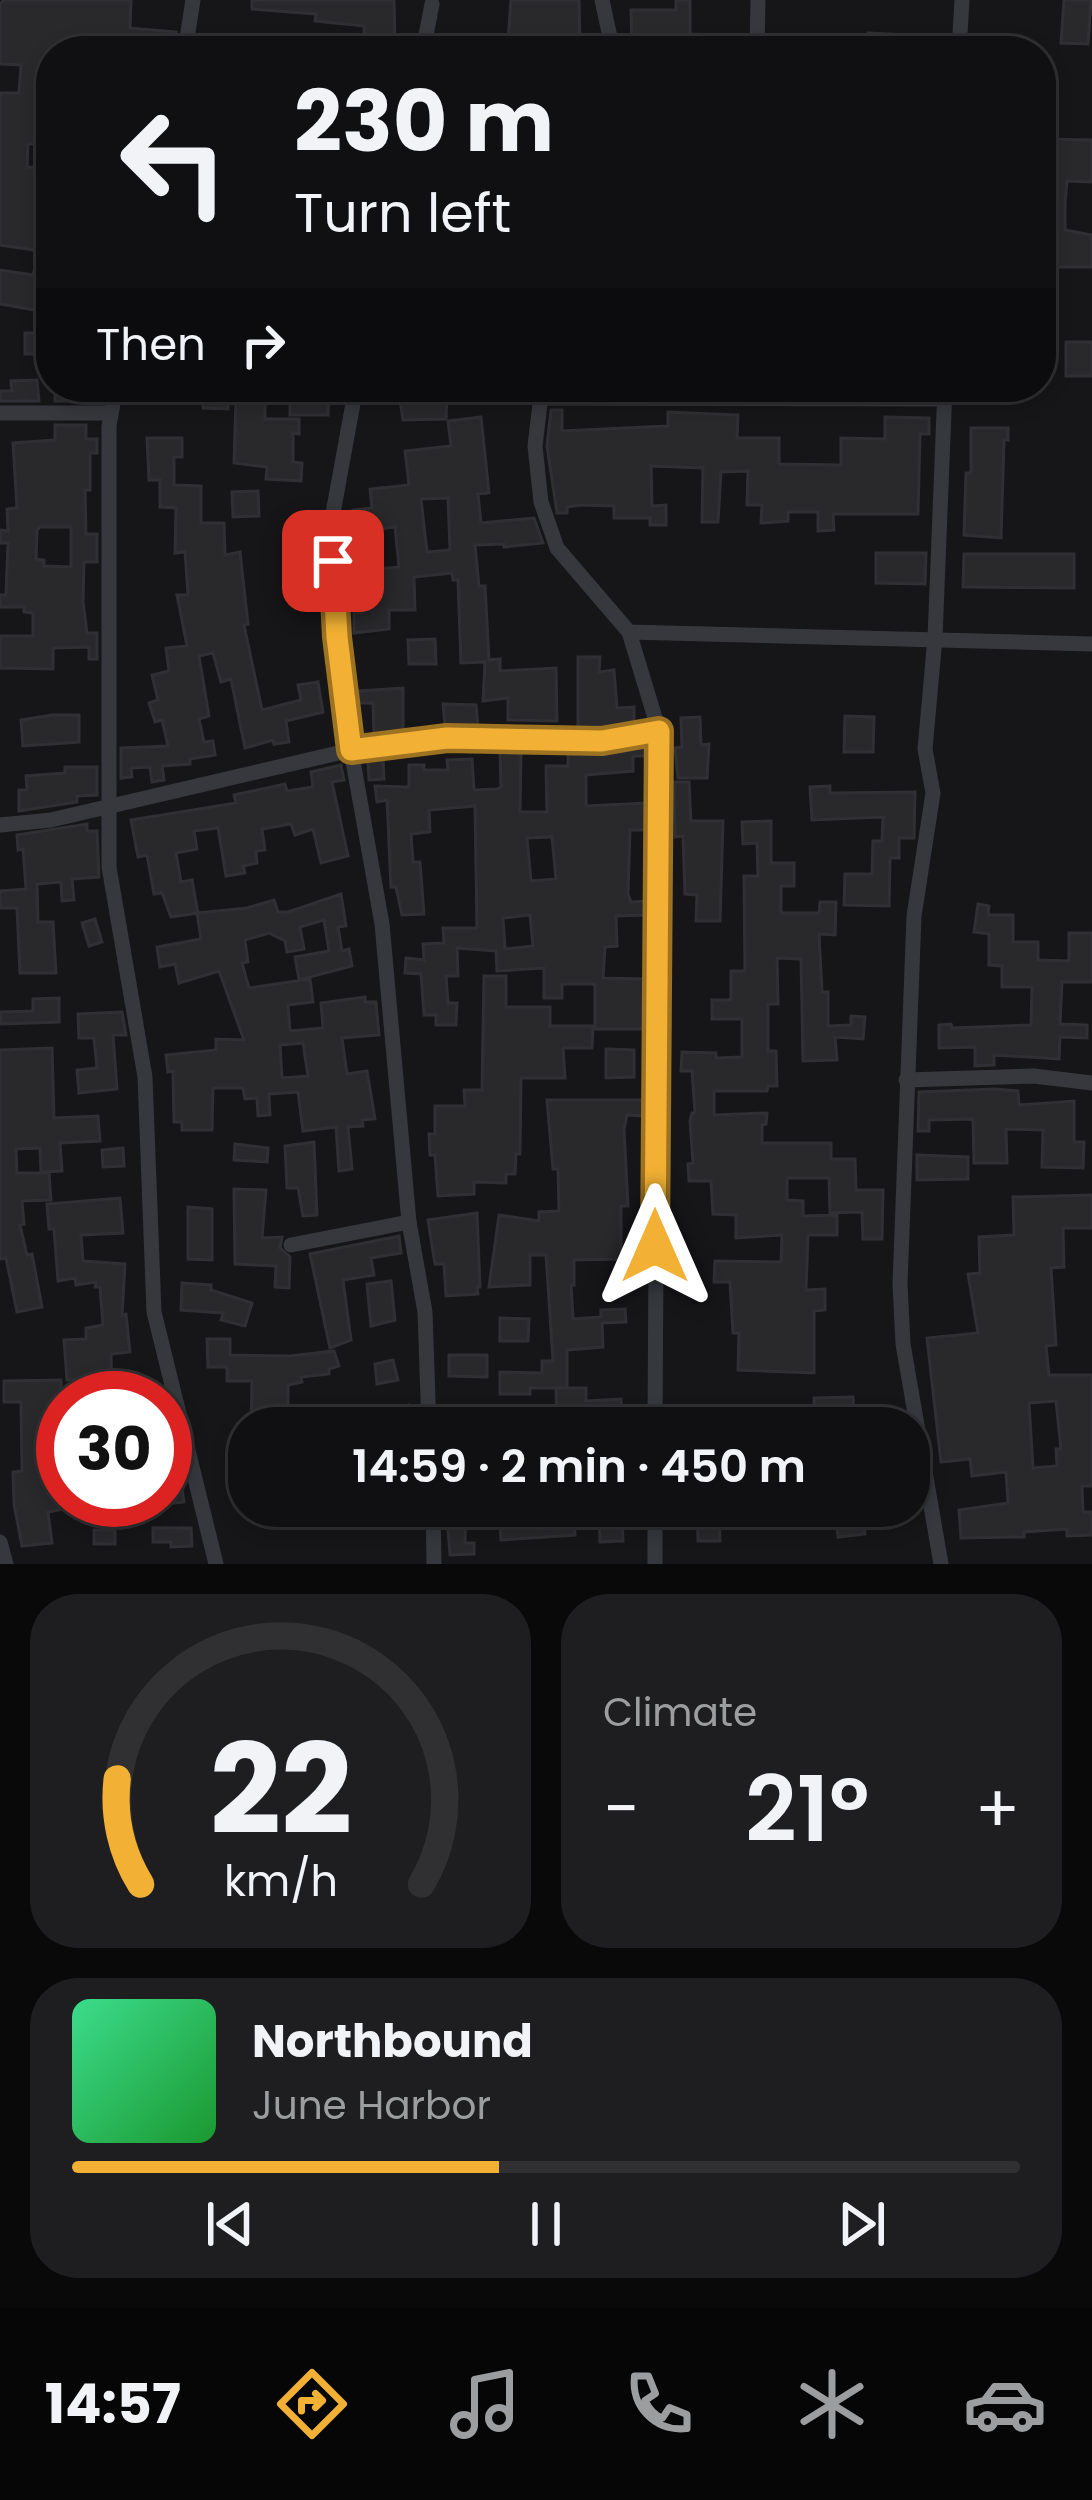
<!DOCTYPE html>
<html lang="en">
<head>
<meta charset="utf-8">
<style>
  body { margin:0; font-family:Poppins,sans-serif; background:#1e1e20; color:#f1f3f6; height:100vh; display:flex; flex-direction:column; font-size:45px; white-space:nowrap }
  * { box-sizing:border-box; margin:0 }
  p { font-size:39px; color:#9c9d9f }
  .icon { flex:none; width:66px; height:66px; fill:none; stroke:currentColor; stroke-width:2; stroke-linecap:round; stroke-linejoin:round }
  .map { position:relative; height:1564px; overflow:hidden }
  .drawer { display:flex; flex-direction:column; gap:30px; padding:30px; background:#09090a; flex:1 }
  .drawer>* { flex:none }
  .banner { position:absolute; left:36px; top:36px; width:1020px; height:366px; border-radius:48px; box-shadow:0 6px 18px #0003,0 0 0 3px #303032; background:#101012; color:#f1f3f6; overflow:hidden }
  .speed { position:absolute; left:36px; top:1371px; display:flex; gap:24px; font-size:60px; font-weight:700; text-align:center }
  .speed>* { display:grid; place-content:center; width:156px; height:156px; border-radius:50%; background:#101012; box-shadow:0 6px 18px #0003,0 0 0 3px #303032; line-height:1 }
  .speed .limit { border:18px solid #d22; background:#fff; color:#111 }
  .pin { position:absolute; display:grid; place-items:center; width:102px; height:102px; color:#fff; margin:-51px; border-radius:24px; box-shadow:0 6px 18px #0006 }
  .me { position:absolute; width:132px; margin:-66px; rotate:0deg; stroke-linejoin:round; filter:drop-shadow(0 0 9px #0008) }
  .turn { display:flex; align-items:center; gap:42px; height:252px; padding:0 60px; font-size:54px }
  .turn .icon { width:156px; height:156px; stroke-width:2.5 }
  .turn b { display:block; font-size:84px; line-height:102px }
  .then { display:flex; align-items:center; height:114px; padding:0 60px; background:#0003; gap:24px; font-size:45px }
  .big { font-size:90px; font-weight:600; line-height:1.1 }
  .drawer .tile { flex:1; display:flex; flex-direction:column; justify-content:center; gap:18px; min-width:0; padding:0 42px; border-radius:48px; background:#1e1e20 }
  .drawer .dial { align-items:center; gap:0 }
  .dial svg { height:312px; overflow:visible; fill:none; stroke:#303032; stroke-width:7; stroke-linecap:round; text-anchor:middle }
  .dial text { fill:#f1f3f6; stroke:none }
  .song { display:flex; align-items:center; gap:36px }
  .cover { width:144px; height:144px; border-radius:18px; background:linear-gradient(135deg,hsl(150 70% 55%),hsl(130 70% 35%)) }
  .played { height:12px; border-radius:6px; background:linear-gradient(90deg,#f2b134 45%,#303032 45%) }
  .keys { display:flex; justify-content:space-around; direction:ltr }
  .heat { display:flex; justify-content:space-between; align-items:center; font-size:66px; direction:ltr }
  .drawer .tiles { flex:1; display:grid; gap:30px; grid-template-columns:1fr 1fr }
  .tile:last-child { grid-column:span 2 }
  .trip { position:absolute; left:228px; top:1407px; width:702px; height:120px; border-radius:48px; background:#101012; box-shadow:0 6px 18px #0003,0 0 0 3px #303032; font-weight:600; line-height:120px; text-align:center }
  .menu { display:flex; height:192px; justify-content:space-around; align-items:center; background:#060607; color:#9c9d9f }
  .menu .icon { width:84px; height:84px }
  .menu .current { color:#f2b134 }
  .menu b { font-size:54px; color:#f1f3f6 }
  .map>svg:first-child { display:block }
</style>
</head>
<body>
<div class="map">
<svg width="1092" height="1564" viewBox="0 0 1092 1564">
  <rect width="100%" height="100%" fill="#161618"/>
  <g fill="#29292c" stroke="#303034" stroke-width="3" fill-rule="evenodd">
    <polygon points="4,0 131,0 130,28 176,32 173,51 51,51 51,144 28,144 27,167 46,168 39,208 51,209 51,354 25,354 25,333 35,333 35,310 0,304 0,270 33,275 40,251 0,245 0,93 19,93 21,65 0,64 0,4"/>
    <polygon points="252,0 394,0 395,46 364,46 364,26 315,21 316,14 252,9"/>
    <polygon points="511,0 579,0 580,51 539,51 534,43 508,41"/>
    <polygon points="676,0 690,0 690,34 734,36 734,49 632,50 631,10 676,10"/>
    <polygon points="1064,0 1091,0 1088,44 1061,43"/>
    <polygon points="868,33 948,37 947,51 868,51"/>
    <polygon points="1041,139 1092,140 1092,182 1067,181 1065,203 1065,230 1092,235 1092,267 1053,267 1053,248 1041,247 1047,179 1041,179"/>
    <rect x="1066" y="342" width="26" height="34"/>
    <polygon points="37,380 39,401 0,401 0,391 12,391 11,381"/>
    <polygon points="67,387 92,387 92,401 55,401 55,394 67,393"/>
    <polygon points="156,387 229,387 228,409 203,408 203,403 156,402"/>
    <polygon points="398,387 436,387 436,392 447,392 446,419 403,420"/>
    <polygon points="965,387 1007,387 1006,399 965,398"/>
    <polygon points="290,393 329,393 328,415 290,415"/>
    <polygon points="236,401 265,403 265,419 299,419 299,434 293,433 293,462 302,463 301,481 266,479 267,467 234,463"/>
    <polygon points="551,410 562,410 562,431 668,426 668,412 738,415 737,438 779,438 779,464 841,465 841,438 885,439 885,417 929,418 929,434 920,434 918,514 833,514 834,530 818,531 818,512 788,512 788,521 761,523 762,505 747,505 748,471 721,472 718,522 702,522 703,468 651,466 652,506 666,505 666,525 650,525 650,518 614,518 614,506 581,505 567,507 567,513 557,513 547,446"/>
    <path d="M 481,417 L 489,493 L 478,494 L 481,523 L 534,518 L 543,543 L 504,547 L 504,544 L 475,545 L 479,586 L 485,586 L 489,660 L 500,659 L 500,671 L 556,668 L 557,721 L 508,720 L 508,698 L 483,701 L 485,662 L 461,663 L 458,580 L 453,580 L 452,573 L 414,577 L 415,610 L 389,610 L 389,629 L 354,633 L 354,613 L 362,612 L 361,585 L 355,585 L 352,553 L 345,554 L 344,536 L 354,535 L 353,510 L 372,508 L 370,489 L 409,485 L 405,451 L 451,446 L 448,421 ZM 448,498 L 450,550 L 427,552 L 421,499 ZM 395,527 L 399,567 L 375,569 L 372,530 Z"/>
    <path d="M 55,425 L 86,425 L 86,439 L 97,439 L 97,453 L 90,453 L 90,490 L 85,490 L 86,534 L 97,534 L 97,562 L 84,562 L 83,602 L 87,633 L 97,633 L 97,659 L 89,659 L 89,647 L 53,648 L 53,669 L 0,668 L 0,636 L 33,636 L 33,613 L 24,612 L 24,607 L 0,607 L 0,595 L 6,595 L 8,543 L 0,543 L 0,530 L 8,531 L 7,509 L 17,508 L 13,443 L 55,440 ZM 40,527 L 71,527 L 71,567 L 44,566 L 44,560 L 36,559 L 37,530 Z"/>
    <polygon points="971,428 1008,428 1008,440 1004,440 1001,538 964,535 966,473 971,473"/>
    <polygon points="147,438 182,438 182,457 174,457 174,485 201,486 201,523 224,523 225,555 240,552 248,624 244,625 262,710 301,700 298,685 318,682 323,712 286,721 289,742 274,744 273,740 245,748 231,679 221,682 213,653 199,656 209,716 199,719 204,742 213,741 215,755 190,759 190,764 162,766 164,780 152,782 150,767 131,768 132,777 121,778 121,748 168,746 162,720 155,722 149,703 158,700 152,675 169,671 166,648 187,646 177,595 188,595 185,552 175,553 176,508 160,507 160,480 149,480"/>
    <polygon points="258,491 259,516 233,517 232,492"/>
    <polygon points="876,553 926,553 925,584 876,583"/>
    <polygon points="964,554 1074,554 1074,588 963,587"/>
    <polygon points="435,639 436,664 409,664 408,640"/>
    <polygon points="578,657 600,657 599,672 614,670 617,708 634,707 634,723 578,729"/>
    <polygon points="403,688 403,731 374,735 373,703 359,703 359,691"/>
    <polygon points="443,704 476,705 478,727 445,726"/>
    <polygon points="52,715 79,715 79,742 23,746 21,720"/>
    <polygon points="845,716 874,717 873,752 844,752"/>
    <polygon points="700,717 701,745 709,744 707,778 678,778 675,748 682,747 681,718"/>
    <path d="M 647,745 L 647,756 L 633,756 L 633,771 L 586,775 L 586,806 L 646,803 L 646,830 L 630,830 L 628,894 L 631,902 L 646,901 L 646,915 L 616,916 L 617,946 L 605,947 L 603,978 L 646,979 L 643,1029 L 595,1029 L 595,984 L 562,984 L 562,998 L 544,998 L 544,968 L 497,971 L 496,951 L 457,948 L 458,976 L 446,976 L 448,1003 L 457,1003 L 456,1025 L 436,1025 L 436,1015 L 424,1015 L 421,974 L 405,973 L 406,958 L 424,960 L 423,944 L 444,943 L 443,928 L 477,928 L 475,806 L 429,810 L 430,832 L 411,834 L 413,862 L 420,862 L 424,914 L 402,915 L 396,887 L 391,887 L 387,800 L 377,802 L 375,786 L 409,787 L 409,765 L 424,765 L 424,770 L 448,770 L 447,760 L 472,759 L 474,790 L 497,789 L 501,787 L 500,751 L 521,751 L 520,812 L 547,812 L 546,766 L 568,766 L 568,752 L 604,753 ZM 552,837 L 556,879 L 531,881 L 527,838 ZM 530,915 L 533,946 L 505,949 L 503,918 Z"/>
    <polygon points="383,758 384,779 369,780 368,760"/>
    <polygon points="341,765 344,780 332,782 348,856 321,863 313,829 295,835 291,824 262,829 265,850 256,851 257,863 243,866 245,873 226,876 218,828 194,831 197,849 176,853 181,882 192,880 198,913 171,917 162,893 154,894 147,855 138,857 131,820 236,803 234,795 285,784 287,791 313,787 311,772"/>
    <polygon points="65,767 97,767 97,795 77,796 77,802 19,811 19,790 27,790 26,776 65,773"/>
    <polygon points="674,782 689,782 691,821 723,821 720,921 696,921 697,895 685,894 683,836 675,837"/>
    <polygon points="830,786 830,793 915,792 914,838 899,838 899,858 890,858 889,906 844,905 845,874 872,874 873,841 882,841 883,817 812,820 810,787"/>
    <polygon points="771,821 771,863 794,863 794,886 781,886 781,913 819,913 820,902 836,902 835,935 819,934 822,992 828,992 828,1026 851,1025 851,1016 865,1017 863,1039 835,1037 837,1060 803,1061 801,959 777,958 778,1004 768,1004 768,1051 776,1051 777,1086 768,1086 767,1091 714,1091 714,1115 767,1113 766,1124 762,1125 762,1143 831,1143 831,1159 855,1159 856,1190 883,1190 882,1239 863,1239 862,1212 830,1213 829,1178 787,1178 787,1200 803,1201 803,1216 837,1215 837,1235 808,1235 806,1290 825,1289 825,1310 814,1311 814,1373 738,1370 739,1333 733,1333 730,1282 714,1282 715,1261 781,1262 782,1235 736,1238 736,1215 713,1214 711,1181 689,1181 688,1164 693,1163 690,1121 692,1113 695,1113 692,1071 681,1071 682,1052 716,1053 716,1058 742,1057 742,1019 712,1019 712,1000 731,1000 731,971 745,971 744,876 758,876 757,843 743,844 742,822"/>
    <polygon points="87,824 87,831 97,831 99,877 72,879 74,900 62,901 61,882 37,884 38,922 53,922 56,973 20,973 17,908 0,908 0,891 26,889 23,849 18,850 17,835"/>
    <path d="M 341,894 L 346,926 L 338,927 L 342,951 L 349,949 L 352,966 L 299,980 L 295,957 L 329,951 L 324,920 L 300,927 L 304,949 L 287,952 L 285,941 L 269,933 L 245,940 L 248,962 L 242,963 L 249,988 L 310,979 L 313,1002 L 288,1005 L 290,1031 L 323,1028 L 321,1003 L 365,997 L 365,1002 L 376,1002 L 379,1035 L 342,1038 L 347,1074 L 367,1071 L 375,1119 L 362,1120 L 363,1126 L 348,1127 L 352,1169 L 339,1171 L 336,1127 L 303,1131 L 298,1092 L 269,1094 L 270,1115 L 258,1116 L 257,1098 L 245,1099 L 243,1088 L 213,1088 L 212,1130 L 182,1130 L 182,1122 L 174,1122 L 173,1071 L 168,1072 L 166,1055 L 216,1050 L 216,1039 L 244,1040 L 219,971 L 179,983 L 175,964 L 160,967 L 157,947 L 201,939 L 197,913 L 247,908 L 274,900 L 278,912 L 288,912 ZM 303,1043 L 308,1076 L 282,1078 L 280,1045 Z"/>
    <polygon points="978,904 989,906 988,915 1013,915 1013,942 1038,942 1038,960 1069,961 1069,933 1092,933 1092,982 1062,982 1060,1024 1087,1025 1087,1038 1060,1037 1059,1059 994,1055 994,1065 975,1066 975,1047 939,1048 939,1025 951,1024 952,1028 1031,1025 1032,987 1002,987 1002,966 989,965 989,934 974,932"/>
    <polygon points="95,919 102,942 89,946 82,923"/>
    <polygon points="484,976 506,976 506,1007 550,1007 550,1026 593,1026 592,1048 563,1048 565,1078 521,1078 520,1154 516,1154 515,1174 506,1174 506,1183 474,1182 474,1194 438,1196 435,1155 430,1155 429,1134 435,1134 435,1106 465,1106 464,1090 482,1090"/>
    <polygon points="59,998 59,1022 1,1024 0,1012 33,1011 33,999"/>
    <polygon points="122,1012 126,1035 113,1035 117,1089 79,1093 77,1070 97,1068 94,1038 79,1038 78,1014"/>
    <polygon points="52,1048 54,1118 98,1116 100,1141 60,1143 62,1171 41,1172 40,1148 16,1149 17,1173 49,1173 51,1200 22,1201 24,1224 20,1225 27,1255 32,1254 42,1307 17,1312 6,1258 0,1259 0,1050"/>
    <polygon points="606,1049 634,1050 634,1077 606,1078"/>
    <polygon points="995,1089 1018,1091 1019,1105 1074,1101 1074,1142 1084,1142 1083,1168 1042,1167 1043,1130 1006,1129 1007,1163 974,1163 973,1119 929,1120 929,1131 918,1131 919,1092"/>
    <polygon points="547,1100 645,1100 645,1116 627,1115 624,1129 628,1206 621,1206 621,1259 574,1260 574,1285 571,1285 573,1319 601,1317 601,1310 625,1309 626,1322 602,1323 603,1347 567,1350 567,1388 530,1388 530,1394 500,1394 500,1372 542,1373 542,1361 553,1361 546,1255 530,1255 530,1285 489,1287 499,1215 539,1221 539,1212 559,1211 558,1169 553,1169"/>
    <polygon points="314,1142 317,1215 303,1216 298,1188 287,1188 285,1146"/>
    <polygon points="235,1144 268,1148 267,1162 234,1160"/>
    <polygon points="123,1148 124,1166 103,1167 102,1150"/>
    <polygon points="917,1155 968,1157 968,1179 917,1180"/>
    <polygon points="234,1189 266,1190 262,1238 282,1237 280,1248 290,1257 289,1288 275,1287 276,1266 235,1264"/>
    <path d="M 1092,1195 L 1092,1228 L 1063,1228 L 1064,1267 L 1051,1268 L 1056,1345 L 1046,1346 L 1049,1375 L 1092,1375 L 1092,1486 L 1082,1486 L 1083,1512 L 1092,1512 L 1092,1535 L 1067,1536 L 1067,1529 L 1024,1532 L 1024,1537 L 961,1538 L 959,1510 L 1008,1503 L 1006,1472 L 972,1476 L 970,1459 L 941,1462 L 927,1338 L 978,1333 L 968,1274 L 980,1273 L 979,1237 L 1014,1235 L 1013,1197 ZM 1056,1401 L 1061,1449 L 1056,1449 L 1057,1466 L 1033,1468 L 1029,1403 Z"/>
    <polygon points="120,1198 123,1233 81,1235 83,1261 125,1264 122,1315 126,1314 130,1352 111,1354 112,1398 86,1398 84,1379 67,1380 64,1340 86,1339 86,1328 103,1325 100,1287 95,1287 96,1282 76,1285 75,1278 58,1281 54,1229 49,1229 47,1204"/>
    <polygon points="188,1207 212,1209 212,1260 188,1259"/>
    <polygon points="477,1213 480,1287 477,1287 478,1294 446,1296 444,1264 435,1264 428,1220"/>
    <polygon points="399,1236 401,1253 371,1258 374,1275 343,1280 351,1340 330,1348 310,1254"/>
    <polygon points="391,1281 395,1320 371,1326 367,1284"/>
    <polygon points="182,1283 211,1285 211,1290 252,1303 245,1326 221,1320 223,1313 181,1310"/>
    <polygon points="500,1318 529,1319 528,1341 500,1341"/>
    <polygon points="207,1339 230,1339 230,1355 290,1356 334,1351 339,1366 329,1369 329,1374 301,1377 302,1382 288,1385 288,1428 251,1428 252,1381 227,1381 227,1367 208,1367"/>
    <polygon points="449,1355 487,1355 487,1377 449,1376"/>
    <polygon points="393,1360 398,1380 377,1384 375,1364"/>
    <polygon points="61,1380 61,1403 55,1403 54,1440 63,1440 63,1509 48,1512 52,1543 22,1546 14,1504 13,1472 22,1471 21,1402 4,1402 4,1381"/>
    <polygon points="556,1388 586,1388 586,1401 621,1399 622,1428 557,1428"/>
    <polygon points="853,1397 854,1428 815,1428 814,1398"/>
    <polygon points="409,1405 416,1420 388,1428 383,1417"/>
    <polygon points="502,1411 503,1428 474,1428 473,1412"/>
    <polygon points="779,1412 780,1428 753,1428 752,1413"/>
    <polygon points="166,1460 178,1460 184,1502 165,1504"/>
    <polygon points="446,1506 466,1508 465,1543 474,1543 474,1554 450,1555"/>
    <polygon points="533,1506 533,1517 574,1516 575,1535 501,1540 499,1508"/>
    <polygon points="697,1506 719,1506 720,1541 698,1541"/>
    <polygon points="774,1506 802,1506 802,1528 774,1527"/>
    <polygon points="862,1508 865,1534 838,1537 835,1510"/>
    <polygon points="622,1516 623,1541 600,1542 599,1517"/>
    <polygon points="153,1528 191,1528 192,1546 171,1547 171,1542 153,1542"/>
    <rect x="94" y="1530" width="21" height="14"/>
  </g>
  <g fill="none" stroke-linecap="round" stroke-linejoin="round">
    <g stroke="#37383d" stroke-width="15">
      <polyline points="602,0 613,51"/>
      <polyline points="185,51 193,0"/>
      <polyline points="423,51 432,4"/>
      <polyline points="757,51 758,0"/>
      <polyline points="959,51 962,0"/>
      <polyline points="116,387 109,426 109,867 145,1077 154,1312 216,1564"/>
      <polyline points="356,387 331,524 337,636 351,750 382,924 409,1222 425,1312 429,1428"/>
      <polyline points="542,387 535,446 541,502 557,548 629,632 1092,644"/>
      <polyline points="539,398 945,399"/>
      <polyline points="0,413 111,413"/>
      <polyline points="629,632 659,731 655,1428"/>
      <polyline points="0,825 51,820 351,750 447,738 602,741 659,731"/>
      <polyline points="906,1080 1034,1076 1092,1083"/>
      <polyline points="291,1245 409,1222"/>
      <polyline points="433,1506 434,1564"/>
      <polyline points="655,1506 655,1564"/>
      <polyline points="0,1542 6,1564"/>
      <polyline points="941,1564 903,1344 900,1284 914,916 933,793 925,749 935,638 945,387"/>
    </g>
  </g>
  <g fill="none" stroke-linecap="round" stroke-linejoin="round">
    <defs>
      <polyline id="route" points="333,561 337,637 351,750 447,738 602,741 659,731 655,1246"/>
    </defs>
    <use href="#route" stroke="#9d7322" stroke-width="30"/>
    <use href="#route" stroke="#f2b134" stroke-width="21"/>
  </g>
</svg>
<div class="speed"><div class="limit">30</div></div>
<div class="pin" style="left:333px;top:561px;background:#d93025"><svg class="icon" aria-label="arrive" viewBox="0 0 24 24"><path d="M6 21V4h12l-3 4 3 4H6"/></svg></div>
<svg class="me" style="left:655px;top:1246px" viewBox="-20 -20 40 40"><path d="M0-17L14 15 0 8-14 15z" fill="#f2b134" stroke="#fff" stroke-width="4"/></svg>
<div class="trip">14:59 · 2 min · 450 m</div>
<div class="banner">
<div class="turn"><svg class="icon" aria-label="left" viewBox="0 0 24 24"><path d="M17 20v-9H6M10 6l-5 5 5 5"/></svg><div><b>230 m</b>Turn left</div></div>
<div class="then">Then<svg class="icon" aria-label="right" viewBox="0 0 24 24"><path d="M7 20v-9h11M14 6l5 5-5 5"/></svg></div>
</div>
</div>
<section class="drawer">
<div class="tiles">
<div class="tile dial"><svg viewBox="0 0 100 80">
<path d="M14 69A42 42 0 1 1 86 69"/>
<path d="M14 69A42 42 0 0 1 8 42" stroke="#f2b134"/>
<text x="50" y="56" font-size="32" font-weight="700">22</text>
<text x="50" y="72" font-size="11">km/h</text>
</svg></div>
<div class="tile"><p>Climate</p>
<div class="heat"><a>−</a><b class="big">21°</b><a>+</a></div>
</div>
<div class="tile">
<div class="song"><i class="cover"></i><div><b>Northbound</b><p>June Harbor</p></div></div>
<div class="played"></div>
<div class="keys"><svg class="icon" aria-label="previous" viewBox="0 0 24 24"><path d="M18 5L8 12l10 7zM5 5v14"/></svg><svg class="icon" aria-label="pause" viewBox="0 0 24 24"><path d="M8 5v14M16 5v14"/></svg><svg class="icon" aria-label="next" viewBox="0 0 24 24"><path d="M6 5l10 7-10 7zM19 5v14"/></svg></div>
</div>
</div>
</section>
<nav class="menu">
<b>14:57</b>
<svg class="icon current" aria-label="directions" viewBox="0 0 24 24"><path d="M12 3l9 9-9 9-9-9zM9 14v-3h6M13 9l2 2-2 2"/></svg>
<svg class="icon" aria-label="music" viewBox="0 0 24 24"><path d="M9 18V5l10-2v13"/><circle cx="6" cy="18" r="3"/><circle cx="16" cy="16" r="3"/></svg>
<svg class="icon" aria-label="phone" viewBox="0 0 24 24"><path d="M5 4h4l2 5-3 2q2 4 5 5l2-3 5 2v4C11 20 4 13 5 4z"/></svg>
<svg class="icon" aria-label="climate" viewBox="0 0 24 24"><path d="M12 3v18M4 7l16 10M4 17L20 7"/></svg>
<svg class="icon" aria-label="car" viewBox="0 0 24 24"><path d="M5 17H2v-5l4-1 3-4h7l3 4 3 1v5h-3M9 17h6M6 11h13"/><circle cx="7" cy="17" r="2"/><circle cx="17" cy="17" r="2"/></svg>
</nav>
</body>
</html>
